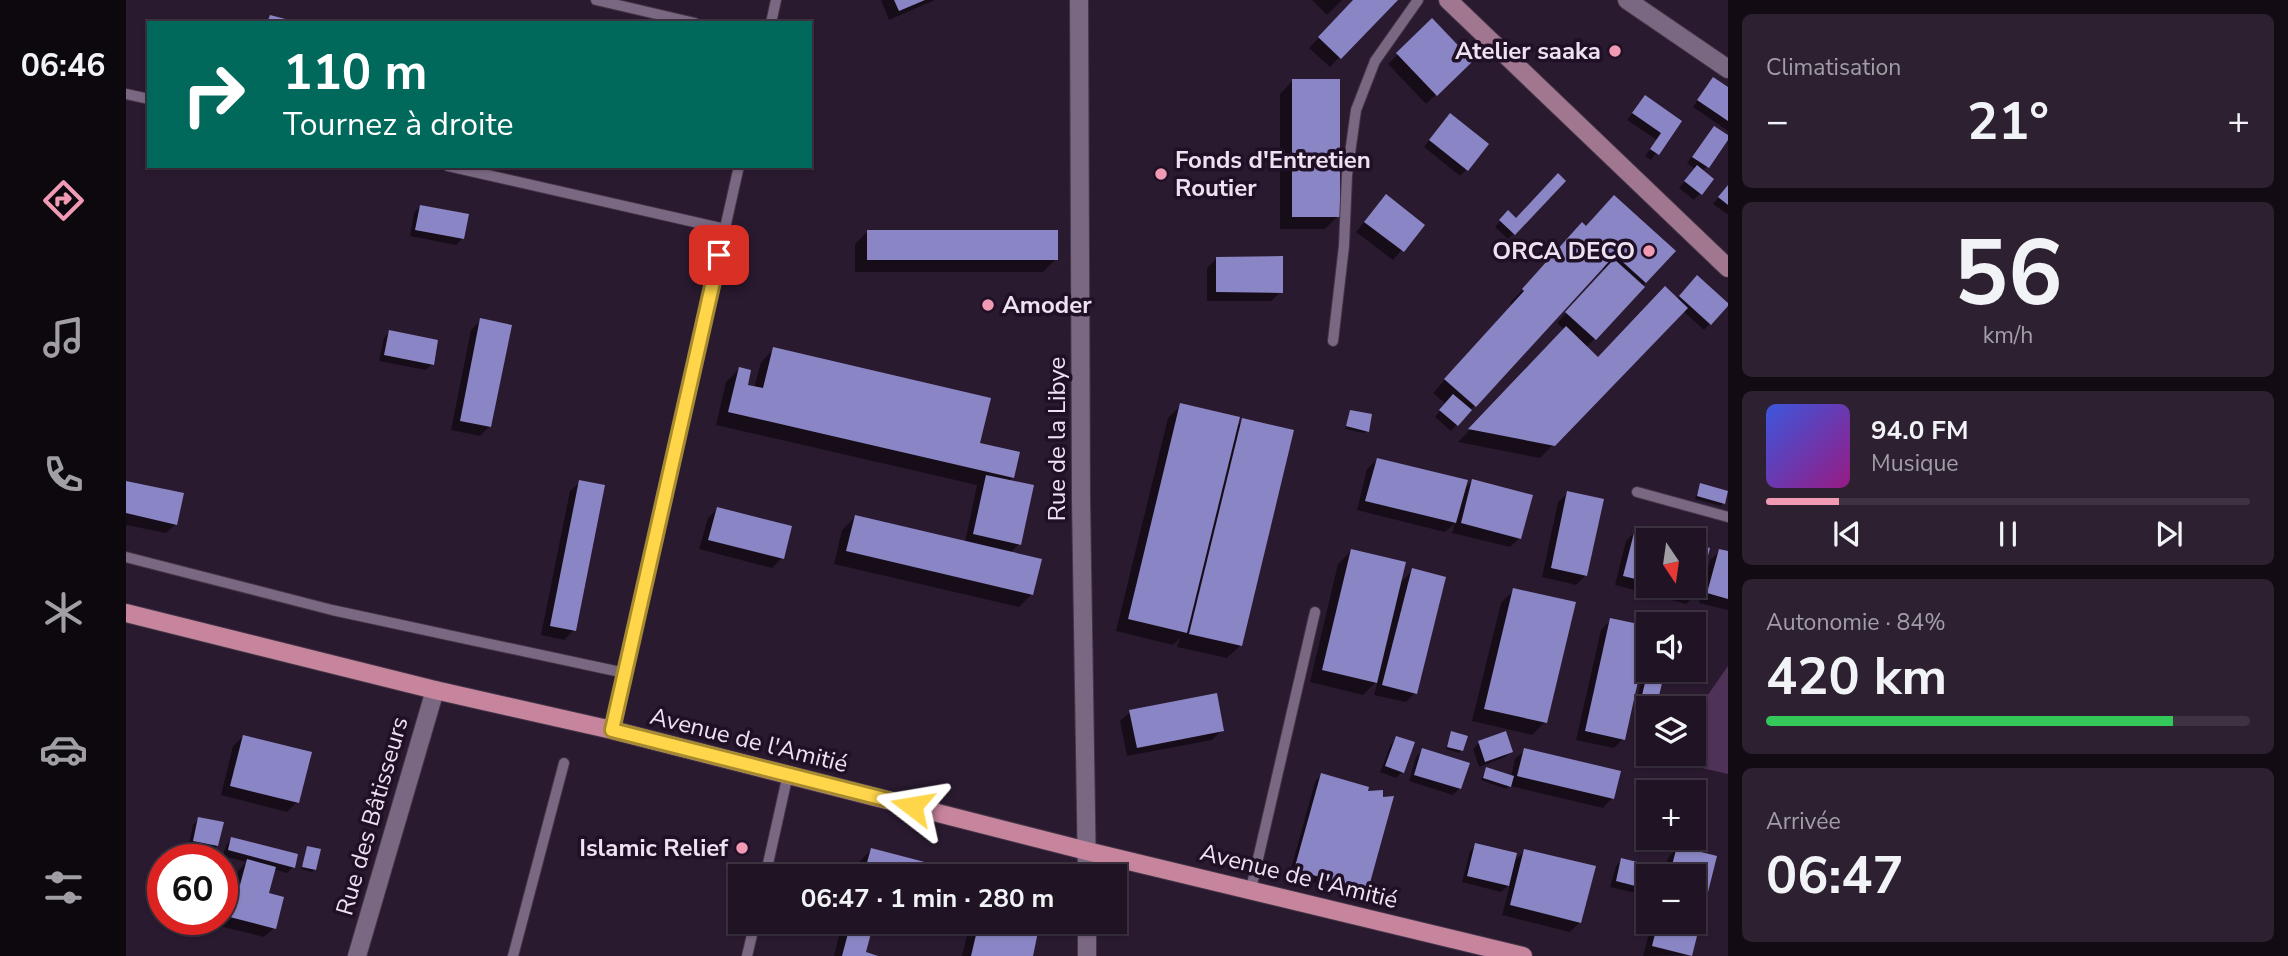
<!DOCTYPE html>
<html lang="fr">
<head>
<meta charset="utf-8">
<style>
  body { margin:0; font-family:"Nunito Sans",sans-serif; background:#2d2131; color:#f1f3f6; height:100vh; display:flex; flex-direction:column; font-size:26px; white-space:nowrap }
  * { box-sizing:border-box; margin:0 }
  p { font-size:23px; color:#a29ea6 }
  .icon { flex:none; width:38px; height:38px; fill:none; stroke:currentColor; stroke-width:2; stroke-linecap:round; stroke-linejoin:round }
  .map { position:relative; flex:1; overflow:hidden }
  .sheet { display:flex; flex-direction:column; gap:14px; padding:14px; background:#120b14; width:560px }
  .sheet>* { flex:none }
  .hud { position:absolute; left:21px; top:21px; width:665px; height:147px; border-radius:0px; box-shadow:0 2px 5px #0004,0 0 0 2px #3d3341; background:#00695c; color:#fff; overflow:hidden }
  .needle { width:46px; rotate:167deg }
  .controls { position:absolute; left:1510px; top:528px; display:grid; gap:14px }
  .controls a { display:grid; place-items:center; width:70px; height:70px; border-radius:0px; background:#201424; box-shadow:0 2px 5px #0004,0 0 0 2px #3d3341; font-size:35px }
  .speed { position:absolute; left:21px; top:844px; display:flex; gap:14px; font-size:35px; font-weight:700; text-align:center }
  .speed>* { display:grid; place-content:center; width:91px; height:91px; border-radius:50%; background:#201424; box-shadow:0 2px 5px #0004,0 0 0 2px #3d3341; line-height:1 }
  .speed .limit { border:10px solid #d22; background:#fff; color:#111 }
  .pin { position:absolute; display:grid; place-items:center; width:60px; height:60px; color:#fff; margin:-30px; border-radius:14px; box-shadow:0 4px 10px #0006 }
  .me { position:absolute; width:77px; margin:-38px; rotate:284deg; stroke-linejoin:round; filter:drop-shadow(0 0 5px #0008) }
  .turn { display:flex; align-items:center; gap:24px; height:147px; padding:0 21px; font-size:32px }
  .turn .icon { width:91px; height:91px; stroke-width:2.5 }
  .turn b { display:block; font-size:49px; line-height:60px }
  .big { font-size:52px; font-weight:700; line-height:1.1 }
  .sheet .card { flex:1; display:flex; flex-direction:column; justify-content:center; gap:10px; min-width:0; padding:0 24px; border-radius:10px; background:#2d2131 }
  .sheet .dial { align-items:center; gap:0 }
  .dial b { font-size:91px; line-height:1 }
  .song { display:flex; align-items:center; gap:21px }
  .cover { width:84px; height:84px; border-radius:10px; background:linear-gradient(135deg,hsl(230 70% 55%),hsl(310 70% 35%)) }
  .played { height:7px; border-radius:4px; background:linear-gradient(90deg,#f19ab3 15%,#3d3341 15%) }
  .keys { display:flex; justify-content:space-around; direction:ltr }
  .heat { display:flex; justify-content:space-between; align-items:center; font-size:38px; direction:ltr }
  .charge { height:10px; border-radius:5px; background:linear-gradient(90deg,#34c759 84%,#3d3341 0) }
  .trip { position:absolute; left:602px; top:864px; width:399px; height:70px; border-radius:0px; background:#201424; box-shadow:0 2px 5px #0004,0 0 0 2px #3d3341; font-weight:700; line-height:70px; text-align:center }
  main { display:flex; flex:1; min-height:0 }
  .tabs { display:flex; flex-direction:column; width:126px; justify-content:space-around; align-items:center; background:#0d080e; color:#a29ea6 }
  .tabs .icon { width:49px; height:49px }
  .tabs .on { color:#f19ab3 }
  .tabs b { font-size:32px; color:#f1f3f6 }
  .map>svg:first-child { display:block }
</style>
</head>
<body>
<main>
<nav class="tabs">
<b>06:46</b>
<svg class="icon on" aria-label="directions" viewBox="0 0 24 24"><path d="M12 3l9 9-9 9-9-9zM9 14v-3h6M13 9l2 2-2 2"/></svg>
<svg class="icon" aria-label="music" viewBox="0 0 24 24"><path d="M9 18V5l10-2v13"/><circle cx="6" cy="18" r="3"/><circle cx="16" cy="16" r="3"/></svg>
<svg class="icon" aria-label="phone" viewBox="0 0 24 24"><path d="M5 4h4l2 5-3 2q2 4 5 5l2-3 5 2v4C11 20 4 13 5 4z"/></svg>
<svg class="icon" aria-label="climate" viewBox="0 0 24 24"><path d="M12 3v18M4 7l16 10M4 17L20 7"/></svg>
<svg class="icon" aria-label="car" viewBox="0 0 24 24"><path d="M5 17H2v-5l4-1 3-4h7l3 4 3 1v5h-3M9 17h6M6 11h13"/><circle cx="7" cy="17" r="2"/><circle cx="17" cy="17" r="2"/></svg>
<svg class="icon" aria-label="filters" viewBox="0 0 24 24"><path d="M4 7h16M4 17h16"/><circle cx="9" cy="7" r="2"/><circle cx="15" cy="17" r="2"/></svg>
</nav>
<div class="map">
<svg width="1602" height="956" viewBox="0 0 1602 956">
  <rect width="100%" height="100%" fill="#2a1a30"/>
  <polygon fill="#4e3257" points="1602,666 1602,774 1538,759 1542,754 1568,754 1568,715"/>
  <g fill="#0007">
    <polygon points="755,0 809,0 763,20"/>
    <polygon points="1186,0 1216,0 1201,15"/>
    <polygon points="1229,0 1269,0 1204,67 1183,48"/>
    <polygon points="1306,21 1345,61 1300,104 1262,64"/>
    <polygon points="1166,81 1212,216 1199,229 1154,229 1154,94"/>
    <polygon points="1581,86 1602,89 1602,131 1567,107"/>
    <polygon points="1519,97 1554,121 1525,160 1519,156 1531,140 1501,120"/>
    <polygon points="1318,122 1340,170 1334,176 1298,147"/>
    <polygon points="1588,128 1602,137 1576,172 1586,180 1568,200 1553,188 1569,169 1561,163"/>
    <polygon points="1438,181 1382,239 1369,227 1382,213 1390,220"/>
    <polygon points="1602,186 1602,213 1601,214 1587,204"/>
    <polygon points="1251,206 1297,225 1267,260 1230,232"/>
    <polygon points="294,207 336,239 330,245 284,236 288,213"/>
    <polygon points="1459,228 1548,251 1460,348 1471,359 1551,299 1571,278 1601,305 1578,330 1557,311 1414,458 1332,442 1439,330 1431,323 1479,270 1476,267 1325,431 1309,417 1320,404 1307,393 1386,305 1384,303 1444,238"/>
    <polygon points="742,231 930,259 917,272 729,272 729,244"/>
    <polygon points="1091,258 1155,292 1145,301 1081,301 1081,268"/>
    <polygon points="355,320 364,426 354,436 325,430 345,330"/>
    <polygon points="264,332 306,364 300,370 253,361 258,338"/>
    <polygon points="648,349 852,444 892,453 886,478 882,482 893,544 884,553 906,594 893,607 708,564 716,530 729,517 839,542 851,485 590,425 600,382 613,369 620,386 628,388 635,362"/>
    <polygon points="1055,405 1110,427 1117,420 1114,646 1101,658 1051,647 1054,638 1047,645 990,631 1042,418"/>
    <polygon points="1225,412 1241,431 1238,433 1219,429"/>
    <polygon points="1251,460 1337,490 1346,481 1394,538 1384,547 1326,533 1329,523 1319,532 1231,510 1241,469"/>
    <polygon points="0,482 50,524 40,533 0,525"/>
    <polygon points="454,482 448,630 438,640 415,635 444,491"/>
    <polygon points="1575,485 1597,503 1595,506 1569,499"/>
    <polygon points="1442,493 1460,575 1450,585 1416,577 1432,502"/>
    <polygon points="591,509 656,558 646,568 573,549 582,518"/>
    <polygon points="1510,531 1548,541 1522,541 1522,586 1568,586 1568,546 1570,594 1560,604 1489,585 1500,541"/>
    <polygon points="1225,551 1272,585 1287,570 1289,693 1280,702 1248,695 1252,680 1237,695 1184,682 1212,564"/>
    <polygon points="1594,551 1602,553 1602,610 1573,603 1584,560"/>
    <polygon points="1388,590 1419,722 1406,735 1346,721 1375,603"/>
    <polygon points="1485,620 1522,628 1497,739 1488,748 1450,740 1475,630"/>
    <polygon points="1522,651 1522,717 1508,714"/>
    <polygon points="1004,712 1096,730 1086,740 1001,756 994,721"/>
    <polygon points="1326,733 1336,750 1333,753 1320,749"/>
    <polygon points="117,737 171,802 161,812 95,795 107,746"/>
    <polygon points="1271,738 1276,772 1270,778 1254,772 1265,744"/>
    <polygon points="1353,743 1385,751 1379,757 1353,767 1347,749"/>
    <polygon points="1296,750 1334,788 1327,795 1283,781 1290,757"/>
    <polygon points="1399,750 1486,798 1477,808 1384,786 1380,789 1355,780 1360,769 1385,777 1389,759"/>
    <polygon points="1195,775 1240,793 1240,889 1234,895 1163,876 1189,782"/>
    <polygon points="73,819 91,846 84,852 62,847 67,825"/>
    <polygon points="106,839 167,867 161,873 147,869 141,894 148,928 138,937 65,919 96,919 96,882 108,885 112,871 120,862 97,856 100,845"/>
    <polygon points="1350,845 1387,862 1399,851 1454,922 1444,932 1376,915 1384,884 1375,892 1336,882 1344,851"/>
    <polygon points="182,848 189,869 186,872 175,869"/>
    <polygon points="1551,848 1589,858 1564,955 1517,956 1526,922 1568,922 1568,877 1537,877 1542,858"/>
    <polygon points="745,850 829,877 729,877 732,863"/>
    <polygon points="1496,860 1515,887 1509,893 1484,887 1490,866"/>
    <polygon points="716,922 747,922 738,953 748,956 708,956"/>
    <polygon points="844,922 913,922 905,956 836,956"/>
  </g>
  <g fill="#8a86c5">
    <polygon points="768,0 799,0 773,11"/>
    <polygon points="1227,0 1272,0 1215,59 1192,37"/>
    <polygon points="144,15 171,22 171,23 141,23"/>
    <polygon points="1306,18 1347,61 1311,96 1270,53"/>
    <polygon points="1587,77 1602,87 1602,121 1571,100"/>
    <rect x="1166" y="79" width="48" height="138"/>
    <polygon points="1519,95 1556,121 1533,155 1524,149 1535,133 1506,113"/>
    <polygon points="1324,113 1363,144 1342,171 1303,140"/>
    <polygon points="1588,126 1602,135 1602,140 1583,168 1566,157"/>
    <polygon points="1571,165 1588,179 1576,195 1558,181"/>
    <polygon points="1432,173 1440,181 1389,235 1373,220 1382,210 1390,218"/>
    <polygon points="1602,185 1602,205 1592,197"/>
    <polygon points="1260,194 1299,225 1278,252 1238,222"/>
    <polygon points="1488,195 1550,251 1520,283 1489,255 1350,407 1318,379 1398,291 1396,289 1456,222 1460,226"/>
    <polygon points="294,205 343,214 338,239 289,230"/>
    <rect x="741" y="230" width="191" height="30"/>
    <polygon points="1157,256 1157,293 1090,292 1090,257"/>
    <polygon points="1488,259 1519,287 1470,340 1439,312"/>
    <polygon points="1571,275 1602,303 1602,306 1585,325 1553,296"/>
    <polygon points="1539,286 1562,308 1429,446 1342,429 1440,326 1472,357"/>
    <polygon points="354,318 386,325 365,427 334,421"/>
    <polygon points="263,330 312,340 308,365 258,355"/>
    <polygon points="647,347 865,398 854,443 894,452 888,478 602,412 613,367 625,370 622,385 637,388"/>
    <polygon points="1327,394 1346,410 1332,426 1313,410"/>
    <polygon points="1054,403 1114,417 1061,633 1002,619"/>
    <polygon points="1224,410 1246,414 1243,432 1220,426"/>
    <polygon points="1116,418 1168,430 1116,646 1063,634"/>
    <polygon points="1251,458 1342,480 1330,523 1239,501"/>
    <polygon points="860,475 908,485 895,545 847,534"/>
    <polygon points="1346,479 1407,495 1395,539 1335,523"/>
    <polygon points="453,480 479,485 450,631 424,626"/>
    <polygon points="0,481 58,493 51,525 0,513"/>
    <polygon points="1574,483 1602,491 1599,504 1571,496"/>
    <polygon points="1441,491 1478,499 1461,576 1425,568"/>
    <polygon points="591,507 666,526 658,559 582,540"/>
    <polygon points="729,515 916,559 907,595 720,551"/>
    <polygon points="1509,529 1551,540 1522,541 1522,582 1497,576"/>
    <polygon points="1568,544 1584,548 1572,595 1542,587 1568,586"/>
    <polygon points="1225,549 1280,562 1251,683 1196,670"/>
    <polygon points="1593,549 1602,551 1602,599 1581,593"/>
    <polygon points="1286,568 1320,577 1291,694 1256,685"/>
    <polygon points="1387,588 1450,602 1421,723 1358,709"/>
    <polygon points="1484,618 1522,626 1522,636 1499,740 1459,731"/>
    <polygon points="1522,670 1539,670 1530,709 1522,710 1513,708"/>
    <polygon points="1091,693 1098,731 1011,748 1003,710"/>
    <polygon points="1325,731 1342,736 1337,751 1321,747"/>
    <polygon points="1380,731 1387,752 1359,762 1352,741"/>
    <polygon points="117,735 186,752 173,803 104,786"/>
    <polygon points="1270,736 1289,742 1278,773 1259,766"/>
    <polygon points="1296,748 1344,763 1335,789 1288,775"/>
    <polygon points="1398,748 1495,771 1488,799 1391,776"/>
    <polygon points="1360,767 1388,776 1385,787 1357,778"/>
    <polygon points="1195,773 1243,787 1242,791 1257,790 1257,797 1268,796 1242,890 1168,870"/>
    <polygon points="72,817 98,822 92,846 67,841"/>
    <polygon points="105,837 172,854 169,868 102,850"/>
    <polygon points="1349,843 1391,853 1383,886 1341,876"/>
    <polygon points="181,846 195,849 190,870 176,867"/>
    <polygon points="1551,846 1591,856 1566,956 1526,946 1532,922 1568,922 1568,877 1543,877"/>
    <polygon points="745,848 833,871 831,877 737,877"/>
    <polygon points="1398,849 1470,866 1455,923 1384,905"/>
    <polygon points="1495,858 1523,865 1517,888 1490,881"/>
    <polygon points="121,859 150,867 143,893 158,897 150,929 96,915 96,880 114,885"/>
    <polygon points="725,922 748,922 740,952 752,956 716,956"/>
    <polygon points="853,922 914,922 907,956 845,956"/>
  </g>
  <g fill="none" stroke-linecap="round" stroke-linejoin="round">
    <defs>
      <g id="service">
        <polyline points="470,0 569,23"/>
        <polyline points="645,23 650,0"/>
        <polyline points="0,94 23,99"/>
        <polyline points="322,166 599,229"/>
        <polyline points="1207,341 1218,246 1221,175 1230,110 1249,61 1292,0"/>
        <polyline points="1511,492 1602,517"/>
        <polyline points="0,557 206,610 499,673"/>
        <polyline points="486,730 613,166"/>
        <polyline points="639,877 662,774"/>
        <polyline points="1125,889 1189,612"/>
        <polyline points="387,956 438,763"/>
        <polyline points="621,956 629,922"/>
      </g>
      <polyline id="minor" points="1501,0 1602,69"/>
      <g id="tertiary">
        <polyline points="953,0 955,499 961,877"/>
        <polyline points="231,956 309,690"/>
        <polyline points="961,956 961,922"/>
      </g>
      <polyline id="secondary" points="1322,0 1602,268"/>
      <polyline id="primary" points="0,613 309,690 486,730 961,851 1397,956"/>
    </defs>
    <use href="#service" stroke="#423547" stroke-width="12"/>
    <use href="#minor" stroke="#423547" stroke-width="20"/>
    <use href="#tertiary" stroke="#423547" stroke-width="20"/>
    <use href="#secondary" stroke="#423547" stroke-width="20"/>
    <use href="#primary" stroke="#423547" stroke-width="20"/>
    <use href="#service" stroke="#7a6781" stroke-width="10"/>
    <use href="#minor" stroke="#7a6781" stroke-width="18"/>
    <use href="#tertiary" stroke="#7a6781" stroke-width="18"/>
    <use href="#secondary" stroke="#a1768f" stroke-width="18"/>
    <use href="#primary" stroke="#c7849d" stroke-width="18"/>
  </g>
  <g fill="none" stroke-linecap="round" stroke-linejoin="round">
    <defs>
      <polyline id="route" points="593,255 486,730 786,806"/>
    </defs>
    <use href="#route" stroke="#a68a30" stroke-width="18"/>
    <use href="#route" stroke="#ffd54a" stroke-width="12"/>
  </g>
  <g fill="#f19ab3" stroke="#201026" stroke-width="2.5">
    <circle cx="1489" cy="51" r="7"/>
    <circle cx="1035" cy="174" r="7"/>
    <circle cx="1523" cy="251" r="7"/>
    <circle cx="862" cy="305" r="7"/>
    <circle cx="616" cy="848" r="7"/>
  </g>
  <g text-anchor="middle" dominant-baseline="central" stroke-width="7" stroke-linejoin="round" paint-order="stroke">
    <g font-size="24" font-weight="bold" fill="#ede2f1" stroke="#201026" text-anchor="end">
      <text x="1475" y="51">Atelier saaka</text>
      <text x="1049" y="160" text-anchor="start">Fonds d'Entretien<tspan x="1049" dy="28">Routier</tspan></text>
      <text x="1509" y="251">ORCA DECO</text>
      <text x="876" y="305" text-anchor="start">Amoder</text>
      <text x="602" y="848">Islamic Relief</text>
    </g>
    <g font-size="24" fill="#ede2f1" stroke="#201026">
      <text transform="translate(931 439) rotate(-90)">Rue de la Libye</text>
      <text transform="translate(623 740) rotate(14)">Avenue de l'Amitié</text>
      <text transform="translate(246 816) rotate(-74)">Rue des Bâtisseurs</text>
      <text transform="translate(1173 876) rotate(14)">Avenue de l'Amitié</text>
    </g>
  </g>
</svg>
<div class="controls">
<a><svg class="needle" viewBox="-14 -14 28 28"><path d="M0-13l5 13h-10z" fill="#e53935"/><path d="M0 13l5-13h-10z" fill="#a29ea6"/></svg></a>
<a><svg class="icon" aria-label="sound" viewBox="0 0 24 24"><path d="M4 9h4l5-4v14l-5-4H4zM17 9q2 3 0 6"/></svg></a>
<a><svg class="icon" aria-label="layers" viewBox="0 0 24 24"><path d="M12 4l9 5-9 5-9-5zM3 14l9 5 9-5"/></svg></a>
<a>+</a>
<a>−</a>
</div>
<div class="speed"><div class="limit">60</div></div>
<div class="pin" style="left:593px;top:255px;background:#d93025"><svg class="icon" aria-label="arrive" viewBox="0 0 24 24"><path d="M6 21V4h12l-3 4 3 4H6"/></svg></div>
<svg class="me" style="left:786px;top:806px" viewBox="-20 -20 40 40"><path d="M0-17L14 15 0 8-14 15z" fill="#ffd54a" stroke="#fff" stroke-width="4"/></svg>
<div class="trip">06:47 · 1 min · 280 m</div>
<div class="hud">
<div class="turn"><svg class="icon" aria-label="right" viewBox="0 0 24 24"><path d="M7 20v-9h11M14 6l5 5-5 5"/></svg><div><b>110 m</b>Tournez à droite</div></div>
</div>
</div>
<section class="sheet">
<div class="card"><p>Climatisation</p>
<div class="heat"><a>−</a><b class="big">21°</b><a>+</a></div>
</div>
<div class="card dial"><b>56</b><p>km/h</p></div>
<div class="card">
<div class="song"><i class="cover"></i><div><b>94.0 FM</b><p>Musique</p></div></div>
<div class="played"></div>
<div class="keys"><svg class="icon" aria-label="previous" viewBox="0 0 24 24"><path d="M18 5L8 12l10 7zM5 5v14"/></svg><svg class="icon" aria-label="pause" viewBox="0 0 24 24"><path d="M8 5v14M16 5v14"/></svg><svg class="icon" aria-label="next" viewBox="0 0 24 24"><path d="M6 5l10 7-10 7zM19 5v14"/></svg></div>
</div>
<div class="card"><p>Autonomie · 84%</p><b class="big">420 km</b><div class="charge"></div></div>
<div class="card"><p>Arrivée</p><b class="big">06:47</b></div>
</section>
</main>
</body>
</html>
